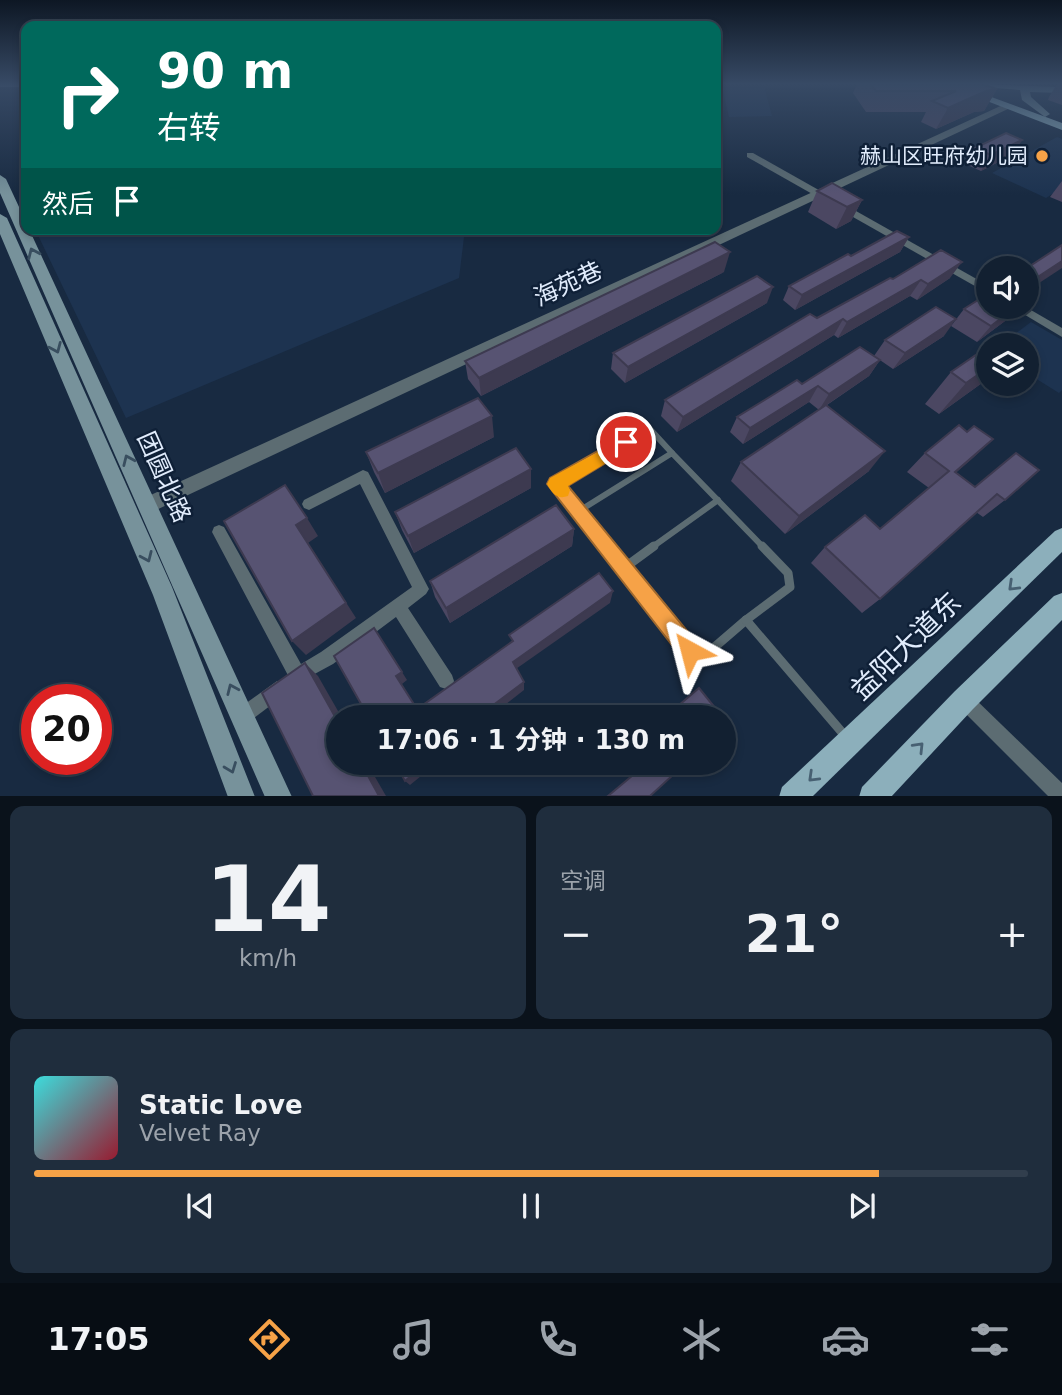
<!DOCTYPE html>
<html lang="zh">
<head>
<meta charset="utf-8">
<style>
  body { margin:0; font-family:"DejaVu Sans","Noto Sans SC",sans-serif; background:#1f2d3d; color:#f1f3f6; height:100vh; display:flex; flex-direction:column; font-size:26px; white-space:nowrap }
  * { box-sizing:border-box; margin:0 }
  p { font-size:23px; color:#9ca3ab }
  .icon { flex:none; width:38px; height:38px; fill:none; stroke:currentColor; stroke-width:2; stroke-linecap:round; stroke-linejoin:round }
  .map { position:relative; height:796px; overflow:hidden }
  .panel { display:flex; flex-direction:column; gap:10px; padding:10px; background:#0a121b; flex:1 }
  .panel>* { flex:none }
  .top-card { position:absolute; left:21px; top:21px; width:700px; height:214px; border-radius:14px; box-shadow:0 4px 10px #0003,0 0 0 2px #313e4d; background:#00695c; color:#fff; overflow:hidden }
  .buttons { position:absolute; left:976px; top:256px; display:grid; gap:14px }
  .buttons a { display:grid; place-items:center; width:63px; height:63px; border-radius:50%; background:#122031; box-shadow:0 4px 10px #0003,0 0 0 2px #313e4d; font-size:35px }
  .speed { position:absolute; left:21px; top:684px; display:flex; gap:14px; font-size:35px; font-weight:700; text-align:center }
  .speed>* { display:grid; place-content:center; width:91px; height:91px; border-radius:50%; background:#122031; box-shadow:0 4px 10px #0003,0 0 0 2px #313e4d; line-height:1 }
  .speed .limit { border:10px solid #d22; background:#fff; color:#111 }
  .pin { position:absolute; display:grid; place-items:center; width:60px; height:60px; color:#fff; margin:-30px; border:4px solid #fff; border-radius:50%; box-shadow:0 2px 7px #0007 }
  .me { position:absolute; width:77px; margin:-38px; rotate:322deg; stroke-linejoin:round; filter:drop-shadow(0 0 5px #0008) }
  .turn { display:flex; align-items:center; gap:24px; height:147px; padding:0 21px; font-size:32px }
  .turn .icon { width:91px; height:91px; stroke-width:2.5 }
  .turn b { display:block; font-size:49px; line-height:60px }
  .then { display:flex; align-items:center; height:66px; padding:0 21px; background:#0003; gap:14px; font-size:26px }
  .big { font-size:52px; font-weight:700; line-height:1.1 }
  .panel .tile { flex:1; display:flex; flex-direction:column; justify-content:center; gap:10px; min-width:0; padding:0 24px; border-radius:14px; background:#1f2d3d }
  .panel .dial { align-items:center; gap:0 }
  .dial b { font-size:91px; line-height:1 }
  .song { display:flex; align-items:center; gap:21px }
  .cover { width:84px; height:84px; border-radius:10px; background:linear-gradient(135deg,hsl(180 70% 55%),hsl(350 70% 35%)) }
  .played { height:7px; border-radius:4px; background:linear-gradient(90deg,#f6a247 85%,#313e4d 85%) }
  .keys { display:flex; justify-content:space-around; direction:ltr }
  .heat { display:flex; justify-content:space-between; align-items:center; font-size:38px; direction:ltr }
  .panel .tiles { flex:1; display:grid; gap:10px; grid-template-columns:1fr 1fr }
  .tile:last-child { grid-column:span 2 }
  .trip { position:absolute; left:326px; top:705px; width:410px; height:70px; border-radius:35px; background:#122031; box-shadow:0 4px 10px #0003,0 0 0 2px #313e4d; font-weight:700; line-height:70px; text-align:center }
  .dock { display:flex; height:112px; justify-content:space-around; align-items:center; background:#070d14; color:#9ca3ab }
  .dock .icon { width:49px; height:49px }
  .dock .on { color:#f6a247 }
  .dock b { font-size:32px; color:#f1f3f6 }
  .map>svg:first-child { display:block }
</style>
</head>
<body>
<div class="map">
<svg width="1062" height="797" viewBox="0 0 1062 797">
  <rect width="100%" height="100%" fill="#182a41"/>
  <g fill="#1d3350">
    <polygon points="764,86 772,116 729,117 722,87"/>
    <polygon points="1057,137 1062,139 1062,188 1046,198 992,173"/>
    <polygon points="35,229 465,229 459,278 126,418"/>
    <polygon points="1031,322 1062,340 1062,390 1059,393 1027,373 1027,345 1000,345"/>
  </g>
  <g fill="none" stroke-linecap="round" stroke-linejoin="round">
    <g stroke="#5c6c72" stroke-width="6">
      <polyline points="579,511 556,484 649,428 672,453"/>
      <polyline points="608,548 579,511 672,453 764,548"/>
      <polyline points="651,548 718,500"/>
    </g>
    <g stroke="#5c6c72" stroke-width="9">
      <polyline points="607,546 690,651 703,657 746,620"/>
      <polyline points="624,568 654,546"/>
      <polyline points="746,620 846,737"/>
      <polyline points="746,620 790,587 788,573 762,546"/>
    </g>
    <g fill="#5c6c72" fill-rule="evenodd">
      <polygon points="747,153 753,153 989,286 989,294 747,157"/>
      <polygon points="1010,306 1024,306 1062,328 1062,337"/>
      <polygon points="363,470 368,472 429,589 426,594 408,608 452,675 454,681 452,687 446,689 440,687 396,617 333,664 298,683 291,681 212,532 214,527 219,525 224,527 301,664 321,652 412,587 360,484 309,510 304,508 302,504 304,500"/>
      <polygon points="277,681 283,684 286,690 283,696 250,721 244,724 238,721 235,715 238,709"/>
      <polygon points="964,691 970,694 1062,783 1062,797 1049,797 958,706 955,700 958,694"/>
    </g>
    <polygon fill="#5c6c72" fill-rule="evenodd" points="1007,103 1012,106 1010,108 154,511 148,513 142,511 139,505 142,499"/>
    <g fill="#77929b" fill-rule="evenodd">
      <rect x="0" y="84" width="26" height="3"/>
      <polygon points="977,84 1062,87 1062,93 1030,92 1031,97 1050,114 1045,117 1022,100 1020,90 982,87"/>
      <polygon points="0,175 6,179 26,222 26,229 29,229 292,797 265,797 0,193"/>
      <polygon points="0,214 7,218 172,587 255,797 228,797 153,595 0,234"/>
    </g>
    <g fill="#8cafbb" fill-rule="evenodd">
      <polygon points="943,84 956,84 1062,123 1062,130"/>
      <polygon points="1062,528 1062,552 812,797 779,797 782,787 1055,531"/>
      <polygon points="1062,593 1062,620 973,709 891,797 859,797 862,787 955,691 1054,596"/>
    </g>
  </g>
  <g fill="#4b4762">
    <polygon points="857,84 982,84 997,89 984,111 974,112 936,129 921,122 926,112 866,112 853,93"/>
    <polygon points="1057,84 1062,84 1062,105 1048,100 1049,97"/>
    <polygon points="1022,140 1012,155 981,171 965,164 975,148"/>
    <polygon points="1062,181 1062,202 1050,197"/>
    <polygon points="817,191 862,200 851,221 836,229 808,212"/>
    <polygon points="909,237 900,252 795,310 783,300 789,286 851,256"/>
    <polygon points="724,272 481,396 468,379 465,361"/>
    <polygon points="950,278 917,300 910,296 838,338 834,335 677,432 661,416 665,400 817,318 893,279"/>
    <polygon points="767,303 625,383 611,369 613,353"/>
    <polygon points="989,306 1021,306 1013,315 977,342 951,326 964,309"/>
    <polygon points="944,336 893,369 874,356 885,340"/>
    <polygon points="989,346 989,383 1003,383 994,390 982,383 939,414 925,404 951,372"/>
    <polygon points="880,360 869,376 827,405 869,471 785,534 731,481 741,462 819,410 809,402 743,444 730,432 737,417 802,384"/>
    <polygon points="967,432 993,439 956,472 975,487 1016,453 1005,500 983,517 976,512 880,599 862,613 811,563 825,547 880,529 929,488 907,472 925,453"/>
    <polygon points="494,437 385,493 374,472 366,452"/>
    <polygon points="531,488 414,553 402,530 395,512"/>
    <polygon points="574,529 572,546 450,623 435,597 430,581"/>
    <polygon points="635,763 686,763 640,770"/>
  </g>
  <g fill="#3d3a50">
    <polygon points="997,89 984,111 974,112 936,129 948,108 986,91"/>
    <polygon points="1022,140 1012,155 981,171 991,155"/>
    <polygon points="862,200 851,221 836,229 847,207"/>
    <polygon points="909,237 900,252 795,310 802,295"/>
    <polygon points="730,252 724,272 481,396 479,378"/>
    <polygon points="1062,261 1062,268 1027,291 1027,284"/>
    <polygon points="962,262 950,278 917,300 928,284"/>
    <polygon points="921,280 910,296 838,338 847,322"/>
    <polygon points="773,287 767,303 625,383 628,367"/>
    <polygon points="1017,306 1021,306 1013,315 977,342 991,326"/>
    <polygon points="843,319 834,335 677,432 683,417"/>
    <polygon points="956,319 944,336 893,369 905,353"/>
    <polygon points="880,360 869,376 819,410 829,394"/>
    <polygon points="989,367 989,375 982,383 939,414 966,383"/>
    <polygon points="818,386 809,402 743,444 750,428"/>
    <polygon points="492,416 494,437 385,493 378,473"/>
    <polygon points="993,439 973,458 936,490 955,472"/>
    <polygon points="885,451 869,471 785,534 799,516"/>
    <polygon points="531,469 531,488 414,553 408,536"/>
    <polygon points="307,518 318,536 308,543 356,618 306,655 292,641 296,525"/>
    <polygon points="574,529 572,546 450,623 446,608"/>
    <polygon points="613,591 610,603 513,671 513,662"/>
    <polygon points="305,663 318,676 342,718 338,718 338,722"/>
    <polygon points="402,672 407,680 402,684 396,676"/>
    <polygon points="524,682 524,690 488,718 476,718"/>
    <polygon points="361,763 367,763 386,796 379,796"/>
    <polygon points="426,763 437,763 410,785 405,781"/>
  </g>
  <g fill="#575372" stroke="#3d3a50" stroke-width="2">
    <polygon points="870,84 982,84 997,89 986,91 948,108 932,101 956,91 876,91"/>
    <polygon points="1006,133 1022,140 991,155 975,148"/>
    <polygon points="832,183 862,200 847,207 817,191"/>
    <polygon points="897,231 909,237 802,295 789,286 848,254 851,256"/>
    <polygon points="715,242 730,252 479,378 465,361"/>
    <polygon points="1062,245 1062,261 1027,284 1027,268"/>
    <polygon points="941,250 962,262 928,284 921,280 847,322 843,319 683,417 665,400 810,314 817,318 890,278 893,279"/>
    <polygon points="757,276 773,287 628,367 613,353"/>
    <polygon points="989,293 989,306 1017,306 991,326 964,309"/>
    <polygon points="936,307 956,319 905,353 885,340"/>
    <polygon points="1008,332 1036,350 1027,356 1027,345 990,345"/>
    <polygon points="989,346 989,367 966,383 951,372"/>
    <polygon points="860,347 880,360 829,394 818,386 750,428 737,417 797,380 802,384"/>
    <polygon points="478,398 492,416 378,473 366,452"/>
    <polygon points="826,405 885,451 799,516 741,462"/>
    <polygon points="959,425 967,432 974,426 993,439 955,472 975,487 1016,453 1039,470 1005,500 997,494 880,599 825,547 865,515 880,529 949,471 925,453"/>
    <polygon points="516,448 531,469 408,536 395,512"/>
    <polygon points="285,485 307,518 296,525 346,603 292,641 224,521"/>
    <polygon points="556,505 574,529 446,608 430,581"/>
    <polygon points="599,573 613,591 513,662 524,682 476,718 369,718 334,656 374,628 402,672 396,676 417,709 513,641 509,635"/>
    <polygon points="305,663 338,722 338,763 361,763 379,796 313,796 262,693"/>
    <polygon points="699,688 728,724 723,729 723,718 664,718"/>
    <polygon points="395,763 426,763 405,781"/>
    <polygon points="644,763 686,763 650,796 608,796 645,765"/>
  </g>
  <defs><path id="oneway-chevron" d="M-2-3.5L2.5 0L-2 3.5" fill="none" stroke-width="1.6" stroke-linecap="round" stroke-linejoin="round" transform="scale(1.75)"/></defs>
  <g stroke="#394e5f">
    <use href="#oneway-chevron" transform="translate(33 253) rotate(-114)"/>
    <use href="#oneway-chevron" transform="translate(56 348) rotate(67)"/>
    <use href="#oneway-chevron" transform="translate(128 460) rotate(-114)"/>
    <use href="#oneway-chevron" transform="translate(147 557) rotate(66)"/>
    <use href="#oneway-chevron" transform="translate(232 689) rotate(-114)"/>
    <use href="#oneway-chevron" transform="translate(231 768) rotate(69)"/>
  </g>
  <g stroke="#476072">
    <use href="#oneway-chevron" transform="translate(1013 586) rotate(136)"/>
    <use href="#oneway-chevron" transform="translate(919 747) rotate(-46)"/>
    <use href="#oneway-chevron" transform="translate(813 777) rotate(136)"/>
  </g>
  <linearGradient id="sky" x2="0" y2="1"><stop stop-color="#0d1724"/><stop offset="0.43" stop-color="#374a65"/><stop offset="1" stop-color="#374a65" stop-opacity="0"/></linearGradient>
  <rect width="1062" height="195" fill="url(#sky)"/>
  <polygon fill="#f6a247" stroke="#a0692e" stroke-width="2" points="626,435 632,437 634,442 632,447 568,486 697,643 700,651 697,658 690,661 682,658 547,484 550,478"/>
  <path fill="#f59e0b" d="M 600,451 L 606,453 L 608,458 L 606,463 L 568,486 L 570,490 L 568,496 C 557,500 552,493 547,484 L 550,478 Z"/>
  <circle fill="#f6a247" stroke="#0f2037" stroke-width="2.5" cx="1042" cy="156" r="7"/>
  <g text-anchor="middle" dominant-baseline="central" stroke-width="5" stroke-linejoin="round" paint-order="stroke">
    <g font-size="21" fill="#e1ecfc" stroke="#0f2037" text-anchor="end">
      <text x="1028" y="156">赫山区旺府幼儿园</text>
    </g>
    <g font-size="24" fill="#e1ecfc" stroke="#0f2037">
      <text transform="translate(568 284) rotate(-25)">海苑巷</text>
      <text transform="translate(164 477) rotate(66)">团圆北路</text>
    </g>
    <g font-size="28" fill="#e1ecfc" stroke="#0f2037">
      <text transform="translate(906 646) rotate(-44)">益阳大道东</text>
    </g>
  </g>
</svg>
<div class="buttons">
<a><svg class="icon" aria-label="sound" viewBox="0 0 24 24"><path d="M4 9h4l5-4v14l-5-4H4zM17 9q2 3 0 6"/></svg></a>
<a><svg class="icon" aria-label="layers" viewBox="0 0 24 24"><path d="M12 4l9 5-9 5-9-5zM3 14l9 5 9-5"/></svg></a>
</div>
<div class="speed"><div class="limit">20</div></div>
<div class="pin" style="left:626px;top:442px;background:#d93025"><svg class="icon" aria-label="arrive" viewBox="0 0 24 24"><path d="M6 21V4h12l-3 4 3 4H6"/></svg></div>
<svg class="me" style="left:690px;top:651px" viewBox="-20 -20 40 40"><path d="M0-17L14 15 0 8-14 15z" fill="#f6a247" stroke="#fff" stroke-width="4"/></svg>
<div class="trip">17:06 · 1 分钟 · 130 m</div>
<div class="top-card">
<div class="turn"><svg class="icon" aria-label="right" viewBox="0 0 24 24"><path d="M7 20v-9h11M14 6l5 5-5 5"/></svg><div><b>90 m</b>右转</div></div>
<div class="then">然后<svg class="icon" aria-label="arrive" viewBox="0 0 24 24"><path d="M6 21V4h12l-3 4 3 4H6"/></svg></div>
</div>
</div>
<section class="panel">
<div class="tiles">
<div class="tile dial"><b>14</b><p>km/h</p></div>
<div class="tile"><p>空调</p>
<div class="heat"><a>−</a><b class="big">21°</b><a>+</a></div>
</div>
<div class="tile">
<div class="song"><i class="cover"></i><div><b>Static Love</b><p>Velvet Ray</p></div></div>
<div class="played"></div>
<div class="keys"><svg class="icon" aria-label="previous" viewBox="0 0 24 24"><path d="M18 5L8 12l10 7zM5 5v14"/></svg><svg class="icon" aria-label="pause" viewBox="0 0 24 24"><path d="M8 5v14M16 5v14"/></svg><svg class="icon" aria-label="next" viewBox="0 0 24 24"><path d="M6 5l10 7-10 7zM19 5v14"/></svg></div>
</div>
</div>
</section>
<nav class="dock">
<b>17:05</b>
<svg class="icon on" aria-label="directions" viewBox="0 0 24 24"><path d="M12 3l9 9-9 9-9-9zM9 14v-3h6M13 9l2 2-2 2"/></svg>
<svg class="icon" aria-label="music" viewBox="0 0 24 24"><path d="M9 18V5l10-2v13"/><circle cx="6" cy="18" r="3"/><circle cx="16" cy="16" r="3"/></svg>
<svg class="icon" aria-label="phone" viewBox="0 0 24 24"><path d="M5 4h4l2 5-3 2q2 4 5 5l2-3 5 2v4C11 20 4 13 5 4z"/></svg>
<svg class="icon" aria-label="climate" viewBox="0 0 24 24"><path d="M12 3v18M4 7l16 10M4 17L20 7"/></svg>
<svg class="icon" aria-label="car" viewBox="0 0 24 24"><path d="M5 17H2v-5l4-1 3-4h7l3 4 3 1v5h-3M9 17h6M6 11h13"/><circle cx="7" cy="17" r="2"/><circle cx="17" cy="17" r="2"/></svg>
<svg class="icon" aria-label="filters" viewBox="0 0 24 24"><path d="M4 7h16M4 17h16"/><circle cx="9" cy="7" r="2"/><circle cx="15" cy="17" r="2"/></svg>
</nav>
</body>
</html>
